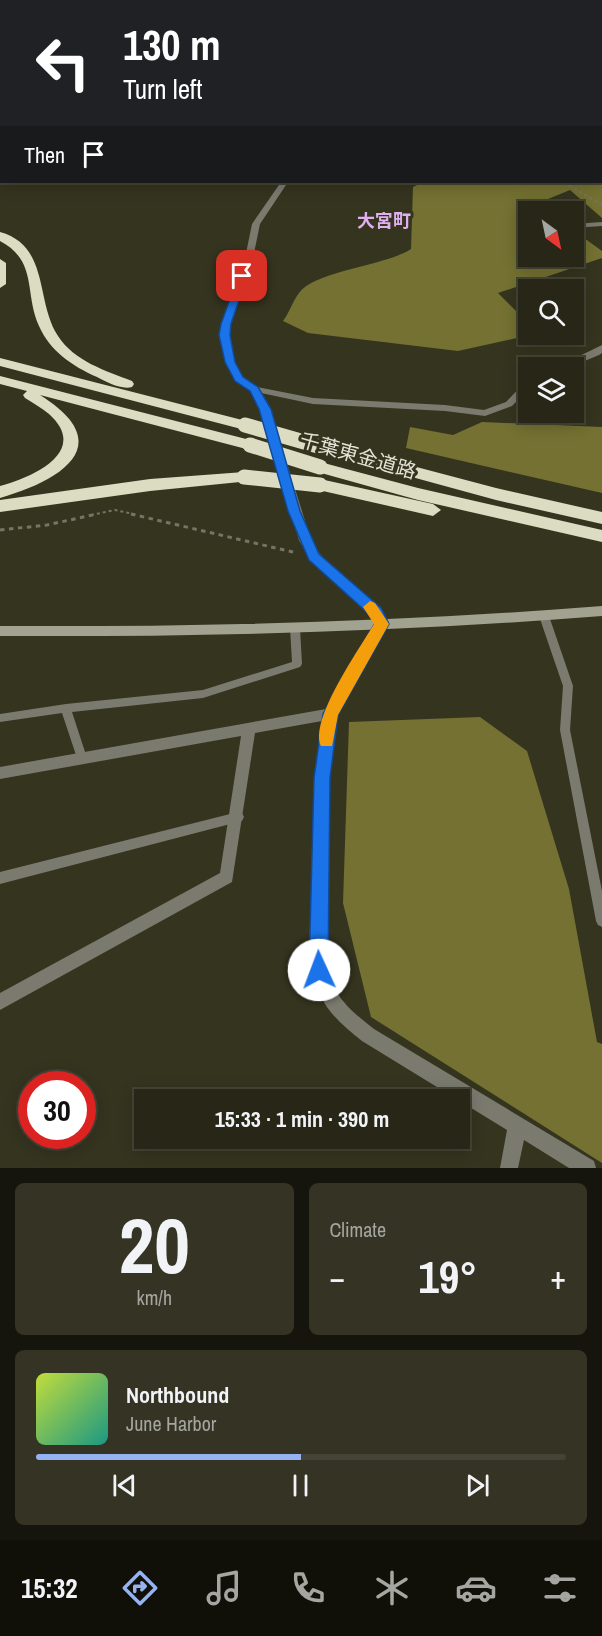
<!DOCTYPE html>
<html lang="en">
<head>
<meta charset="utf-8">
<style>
  body { margin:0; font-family:"Archivo Narrow","Noto Sans JP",sans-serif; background:#343324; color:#f1f3f6; height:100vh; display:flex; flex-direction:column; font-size:22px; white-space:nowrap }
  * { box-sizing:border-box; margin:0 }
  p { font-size:20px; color:#a5a5a1 }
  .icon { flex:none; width:33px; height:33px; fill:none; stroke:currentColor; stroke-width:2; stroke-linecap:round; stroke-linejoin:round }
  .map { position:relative; height:1168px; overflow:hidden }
  .details { display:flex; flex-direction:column; gap:15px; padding:15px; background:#16150d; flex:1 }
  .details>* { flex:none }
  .guide { position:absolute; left:0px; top:0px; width:603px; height:183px; box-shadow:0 3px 15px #0003,0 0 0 2px #444436; background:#202124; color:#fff; overflow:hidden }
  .needle { width:39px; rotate:147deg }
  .tools { position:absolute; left:518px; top:201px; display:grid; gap:12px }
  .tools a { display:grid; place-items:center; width:66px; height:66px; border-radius:0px; background:#282717; box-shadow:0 3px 15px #0003,0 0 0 2px #444436; font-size:30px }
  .speed { position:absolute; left:18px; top:1071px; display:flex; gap:12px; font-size:30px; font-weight:700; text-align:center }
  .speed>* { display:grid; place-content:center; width:78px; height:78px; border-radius:50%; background:#282717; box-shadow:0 3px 15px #0003,0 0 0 2px #444436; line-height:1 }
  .speed .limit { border:9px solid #d22; background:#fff; color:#111 }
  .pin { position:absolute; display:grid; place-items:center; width:51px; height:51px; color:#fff; margin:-26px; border-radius:12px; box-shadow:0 3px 9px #0006 }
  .me { position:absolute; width:66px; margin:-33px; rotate:358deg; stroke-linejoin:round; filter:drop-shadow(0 0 4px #0008) }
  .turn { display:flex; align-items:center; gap:21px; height:126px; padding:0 24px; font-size:27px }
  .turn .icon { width:78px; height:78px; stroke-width:2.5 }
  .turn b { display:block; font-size:42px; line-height:51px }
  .then { display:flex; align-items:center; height:57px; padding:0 24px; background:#0003; gap:12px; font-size:22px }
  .big { font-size:45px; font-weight:700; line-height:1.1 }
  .details .tile { flex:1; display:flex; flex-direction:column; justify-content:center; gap:9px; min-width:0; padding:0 21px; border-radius:9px; background:#343324 }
  .details .dial { align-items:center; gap:0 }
  .dial b { font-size:78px; line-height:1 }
  .song { display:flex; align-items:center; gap:18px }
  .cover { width:72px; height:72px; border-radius:9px; background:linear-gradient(135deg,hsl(70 70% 55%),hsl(170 70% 35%)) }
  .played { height:6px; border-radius:3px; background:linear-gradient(90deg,#95b2f1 50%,#444436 50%) }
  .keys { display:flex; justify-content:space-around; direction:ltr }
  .heat { display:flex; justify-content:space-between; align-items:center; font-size:33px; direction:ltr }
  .details .tiles { flex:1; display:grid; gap:15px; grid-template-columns:1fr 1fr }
  .tile:last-child { grid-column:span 2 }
  .trip { position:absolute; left:134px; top:1089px; width:336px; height:60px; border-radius:0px; background:#282717; box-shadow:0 3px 15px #0003,0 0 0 2px #444436; font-weight:700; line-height:60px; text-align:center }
  .dock { display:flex; height:96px; justify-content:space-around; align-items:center; background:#101009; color:#a5a5a1 }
  .dock .icon { width:42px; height:42px }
  .dock .selected { color:#95b2f1 }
  .dock b { font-size:27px; color:#f1f3f6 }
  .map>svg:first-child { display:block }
</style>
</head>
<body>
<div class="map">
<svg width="602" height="1168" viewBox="0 0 602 1168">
  <rect width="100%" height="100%" fill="#35341f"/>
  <g fill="#747132">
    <polygon points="56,0 320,0 334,1 50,1"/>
    <path d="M 602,38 L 602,218 L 570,190 L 548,199 L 558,211 L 528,212 L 528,256 L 573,256 L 573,230 L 602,251 L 602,258 L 498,293 L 528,323 L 528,330 L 521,337 L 458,351 L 308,333 L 283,321 C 290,312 292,302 299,293 C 314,271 385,266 411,249 L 413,187 L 423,182 L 602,182 Z"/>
    <polygon points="482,422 602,427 602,493 406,448 410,427 453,435"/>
    <polygon points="480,717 527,751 569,889 597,1042 602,1044 602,1163 371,1017 343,903 349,722"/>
  </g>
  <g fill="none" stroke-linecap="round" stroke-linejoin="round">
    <polygon fill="#868445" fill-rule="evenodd" points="525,0 553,0 554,2 526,2"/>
    <g stroke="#767563" stroke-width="1.5" stroke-dasharray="2 2" stroke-linecap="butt">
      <polyline points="316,0 325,2"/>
      <polyline points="509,0 525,2"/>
      <polyline points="590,0 602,1"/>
      <polyline points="60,2 63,0"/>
    </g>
    <g stroke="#767563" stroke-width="2" stroke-dasharray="3 3" stroke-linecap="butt">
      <polyline points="564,182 602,205"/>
      <polyline points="91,515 115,510 138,515"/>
    </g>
    <g stroke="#767563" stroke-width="3" stroke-dasharray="4.5 4.5" stroke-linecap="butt">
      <polyline points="131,514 297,553"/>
      <polyline points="0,530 47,525 97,514"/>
    </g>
    <g fill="#7a7a6f" fill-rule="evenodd">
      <polygon points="544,612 547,613 549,616 573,686 570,730 602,891 602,927 598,925 596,921 560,730 563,686 539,616 541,613"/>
      <polygon points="295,624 298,625 300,628 302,664 300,667 203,698 72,712 87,758 86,761 82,763 78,761 62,713 0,722 0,714 66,704 203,690 292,662 290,628 292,625"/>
      <polygon points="238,812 242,813 244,817 242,821 238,822 0,884 0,872"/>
    </g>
    <g fill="#7a7a6f" fill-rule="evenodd">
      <rect x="0" y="132" width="2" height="4"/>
      <path d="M 281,182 L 288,182 L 260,224 L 252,263 L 230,324 L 230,335 L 235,362 L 243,377 L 257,387 L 313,398 L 445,405 L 484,410 L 506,402 L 525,382 L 528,381 L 528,390 L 512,406 L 485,416 L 445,411 L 313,404 L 261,393 L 270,409 L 311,540 C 329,575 371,589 388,624 L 337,715 L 329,778 L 325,957 C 332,995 345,1006 374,1029 L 594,1161 L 596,1168 L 569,1168 L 524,1140 L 518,1168 L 500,1168 L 507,1130 L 362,1041 C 330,1016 315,998 309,957 L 315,778 L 322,721 L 255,733 L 232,882 L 0,1010 L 0,993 L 220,873 L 241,736 L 0,779 L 0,767 L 326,709 L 376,624 L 371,615 L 310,560 L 299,540 L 260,409 L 250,391 L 234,379 L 225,362 L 220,335 L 222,324 L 244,263 L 252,224 Z"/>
      <polygon points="602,222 602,226 573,228 573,224"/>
      <polygon points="602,345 602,353 599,355 568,368 555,368"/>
    </g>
    <path fill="#a2a291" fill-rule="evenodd" d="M 602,606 L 602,616 C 401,632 201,637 0,636 L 0,626 C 201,627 401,622 602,606 Z"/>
    <g fill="#dcdcc2" fill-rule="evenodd">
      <path d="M 0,232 C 50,246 35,301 58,336 C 74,361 106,371 132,381 L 134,384 L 132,387 C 121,390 107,382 97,377 C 72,366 50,351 39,326 C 24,293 38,261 0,241 Z"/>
      <polygon points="0,259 6,263 6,284 0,288"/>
      <polygon points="0,358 250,422 253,425 245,430 0,366"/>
      <path d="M 0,376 L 250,440 L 258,445 L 250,450 L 40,395 C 120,445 60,481 0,498 L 0,486 C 31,478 91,452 49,414 C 42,408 33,403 25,398 L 23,395 L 27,391 L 0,384 Z"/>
      <polygon points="318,441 496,488 602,512 602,524 496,500 313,450 310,446"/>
      <polygon points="320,462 418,488 602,530 602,542 418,500 314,471 312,467 314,463"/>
      <polygon points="244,472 250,473 252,477 250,481 150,491 0,512 0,500 150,479"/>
      <polygon points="320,479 433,504 441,510 433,516 314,489 312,485 314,481"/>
    </g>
    <g stroke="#dcdcc2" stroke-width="15">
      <polyline points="245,425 318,446"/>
      <polyline points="250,445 320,467"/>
      <polyline points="244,477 320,485"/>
    </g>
  </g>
  <polygon fill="#1a73e8" stroke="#114b97" stroke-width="1.5" points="239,274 247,276 231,324 230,335 235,362 243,377 258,387 271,409 300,511 319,554 381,608 389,624 338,715 330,778 328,970 325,977 319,979 312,977 309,970 314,778 323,714 375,623 371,616 309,560 288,511 259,409 250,391 235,381 225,362 219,335 221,324"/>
  <path fill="#f59e0b" d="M 370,601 L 375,603 L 389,624 L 338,715 L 332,746 L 321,746 C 309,720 360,648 374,624 L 363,607 Z"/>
  <g text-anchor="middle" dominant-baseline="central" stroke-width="6" stroke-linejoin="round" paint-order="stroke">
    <g font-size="18" font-weight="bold" fill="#dfb0ef" stroke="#35341f">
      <text x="384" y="220">大宮町</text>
    </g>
    <g font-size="20" fill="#e2e2d5" stroke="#35341f">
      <text transform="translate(358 455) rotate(16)">千葉東金道路</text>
    </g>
  </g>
</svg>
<div class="tools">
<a><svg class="needle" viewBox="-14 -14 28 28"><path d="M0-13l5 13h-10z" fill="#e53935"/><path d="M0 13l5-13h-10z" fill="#a5a5a1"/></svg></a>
<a><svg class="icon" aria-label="search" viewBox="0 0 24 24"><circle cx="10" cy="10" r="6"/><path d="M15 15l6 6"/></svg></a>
<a><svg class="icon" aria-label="layers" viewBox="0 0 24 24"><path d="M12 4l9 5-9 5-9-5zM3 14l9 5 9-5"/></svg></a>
</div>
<div class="speed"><div class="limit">30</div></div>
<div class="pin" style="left:242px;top:276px;background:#d93025"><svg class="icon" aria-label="arrive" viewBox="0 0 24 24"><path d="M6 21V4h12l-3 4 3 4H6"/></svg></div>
<svg class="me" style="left:319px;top:970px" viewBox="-20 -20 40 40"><circle r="19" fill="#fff"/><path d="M0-13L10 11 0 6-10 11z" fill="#1a73e8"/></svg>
<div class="trip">15:33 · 1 min · 390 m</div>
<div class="guide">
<div class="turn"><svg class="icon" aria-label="left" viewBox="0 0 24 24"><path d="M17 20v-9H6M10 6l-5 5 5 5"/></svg><div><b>130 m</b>Turn left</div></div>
<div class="then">Then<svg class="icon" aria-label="arrive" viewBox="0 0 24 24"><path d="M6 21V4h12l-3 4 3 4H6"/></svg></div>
</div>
</div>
<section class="details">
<div class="tiles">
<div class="tile dial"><b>20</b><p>km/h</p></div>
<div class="tile"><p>Climate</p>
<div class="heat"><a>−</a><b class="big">19°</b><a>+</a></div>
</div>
<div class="tile">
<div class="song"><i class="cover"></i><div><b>Northbound</b><p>June Harbor</p></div></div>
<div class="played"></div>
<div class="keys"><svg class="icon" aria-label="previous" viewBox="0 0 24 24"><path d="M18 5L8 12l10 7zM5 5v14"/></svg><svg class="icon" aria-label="pause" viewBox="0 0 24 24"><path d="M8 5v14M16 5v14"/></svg><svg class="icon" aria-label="next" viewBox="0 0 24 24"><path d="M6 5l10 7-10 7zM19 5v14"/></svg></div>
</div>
</div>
</section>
<nav class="dock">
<b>15:32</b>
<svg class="icon selected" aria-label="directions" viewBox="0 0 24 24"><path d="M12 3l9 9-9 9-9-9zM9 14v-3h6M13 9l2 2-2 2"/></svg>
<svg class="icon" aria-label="music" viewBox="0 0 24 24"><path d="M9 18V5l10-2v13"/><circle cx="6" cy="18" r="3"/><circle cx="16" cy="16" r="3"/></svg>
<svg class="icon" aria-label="phone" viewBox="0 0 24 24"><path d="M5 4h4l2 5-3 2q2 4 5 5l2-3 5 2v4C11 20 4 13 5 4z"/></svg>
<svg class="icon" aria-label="climate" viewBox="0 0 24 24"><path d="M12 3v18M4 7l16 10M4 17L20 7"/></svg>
<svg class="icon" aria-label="car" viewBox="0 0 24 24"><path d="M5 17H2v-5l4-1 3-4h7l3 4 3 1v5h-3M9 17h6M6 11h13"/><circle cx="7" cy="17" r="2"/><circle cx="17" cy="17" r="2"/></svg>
<svg class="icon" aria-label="filters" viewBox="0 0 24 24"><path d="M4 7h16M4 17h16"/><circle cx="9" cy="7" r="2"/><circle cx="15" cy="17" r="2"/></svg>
</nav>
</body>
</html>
